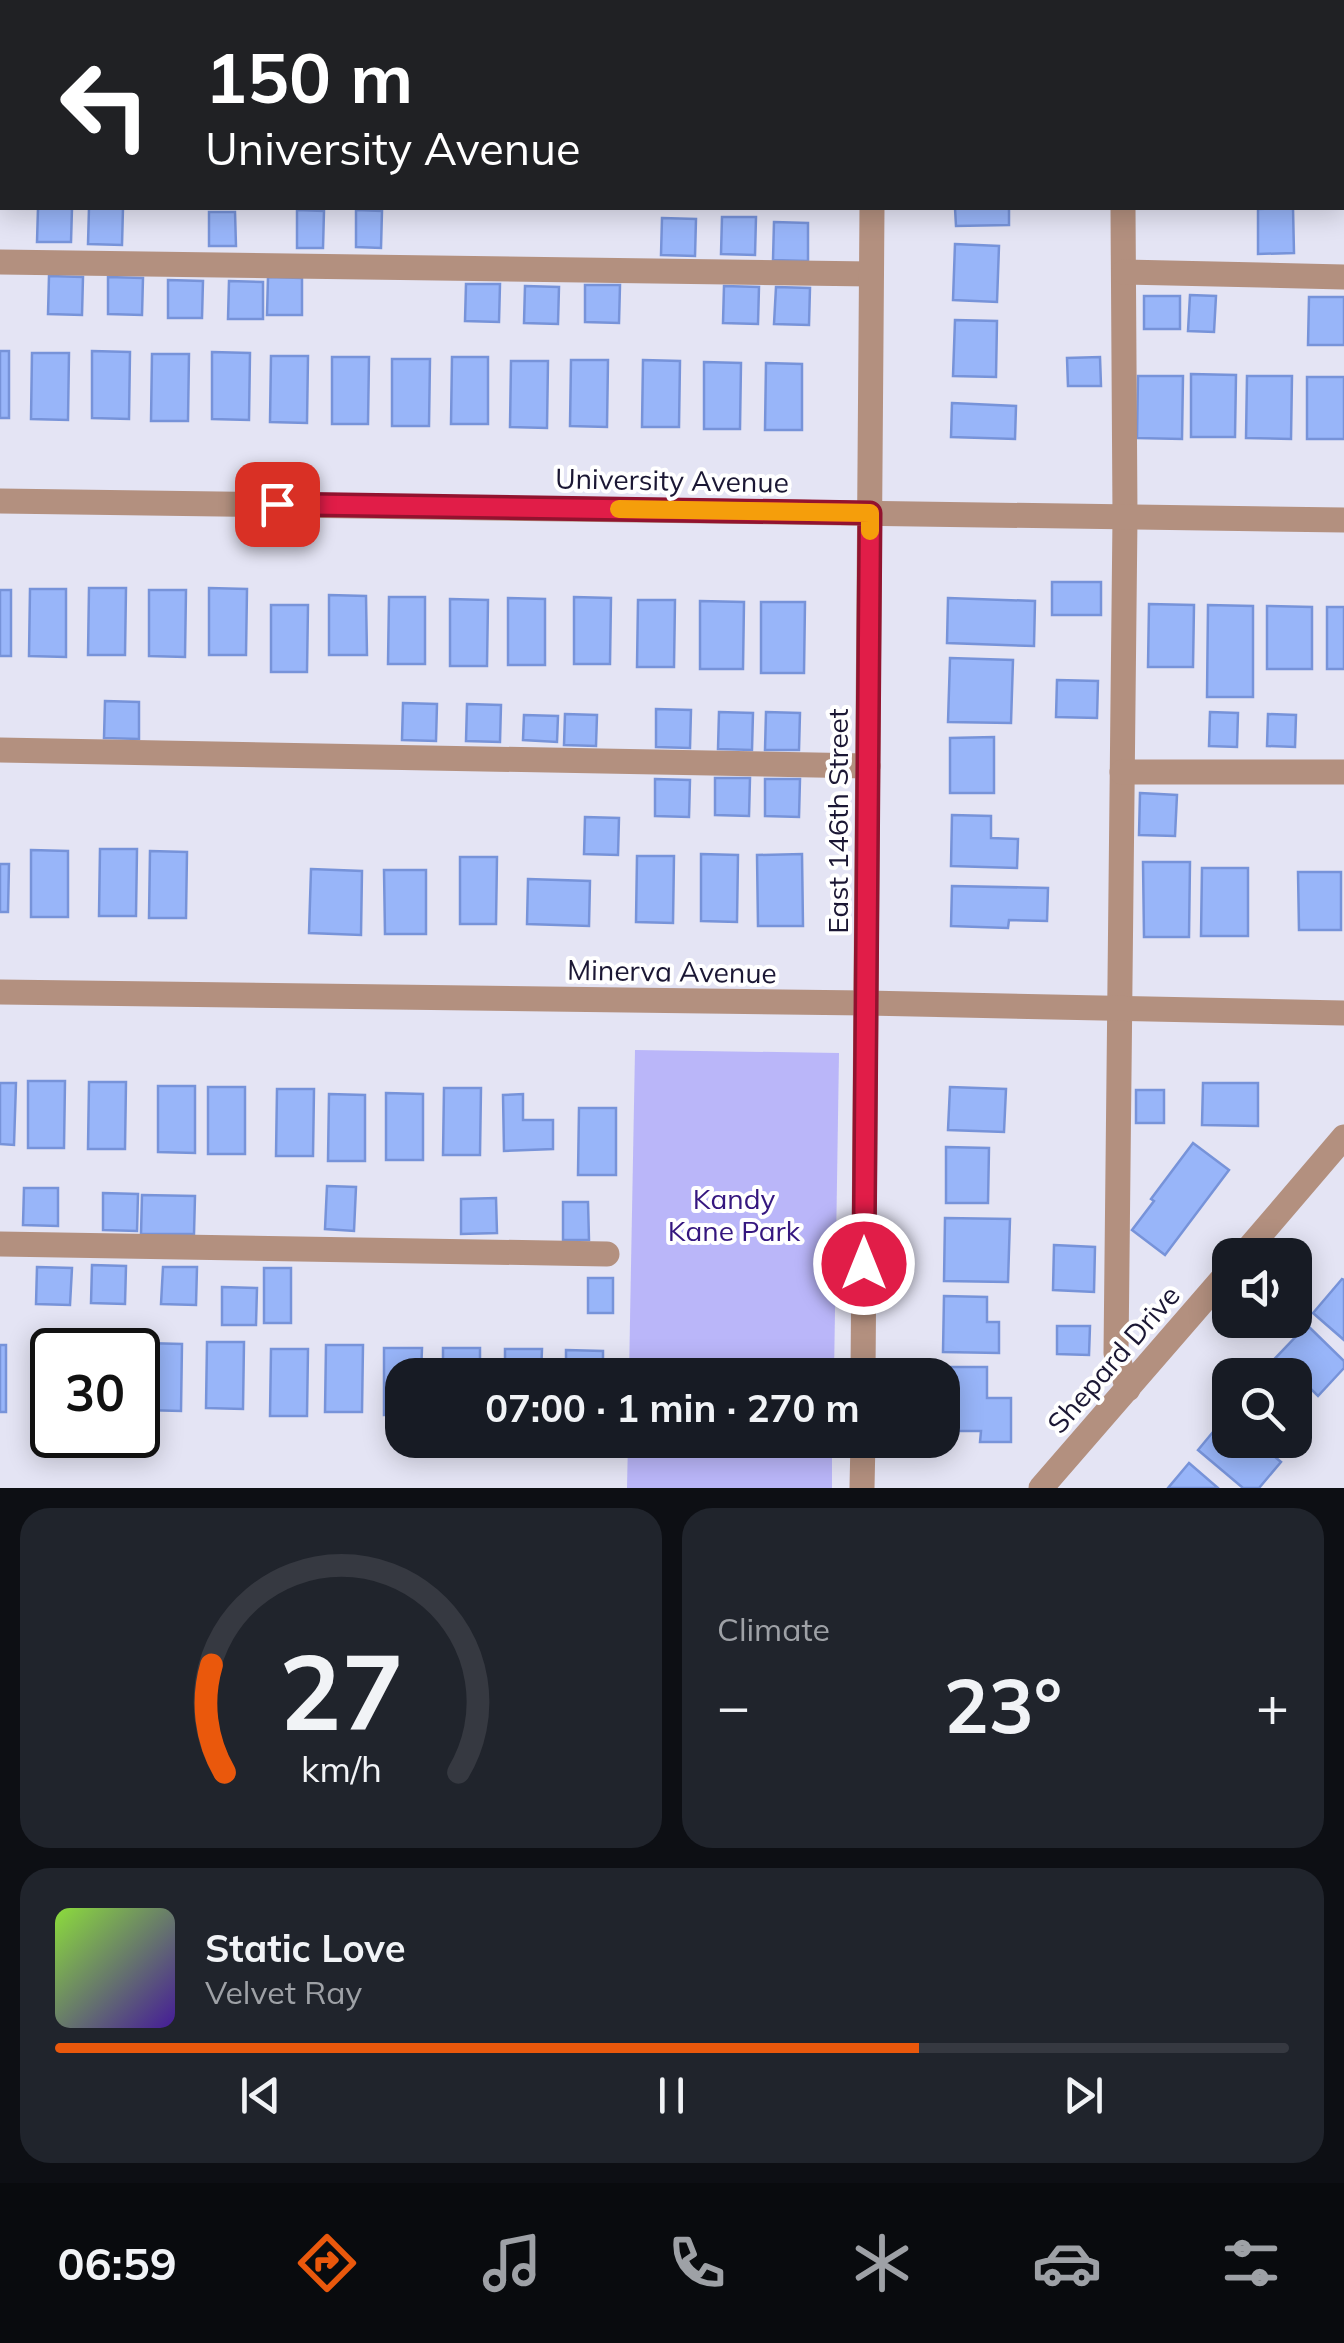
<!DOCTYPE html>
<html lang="en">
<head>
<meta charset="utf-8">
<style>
  body { margin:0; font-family:Mulish,sans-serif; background:#20242c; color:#f1f3f6; height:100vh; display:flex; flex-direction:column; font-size:38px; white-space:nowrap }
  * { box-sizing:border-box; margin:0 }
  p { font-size:32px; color:#9ea1a6 }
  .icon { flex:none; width:55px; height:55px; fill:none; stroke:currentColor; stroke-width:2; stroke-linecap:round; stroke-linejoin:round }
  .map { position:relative; height:1488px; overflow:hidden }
  .panel { display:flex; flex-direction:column; gap:20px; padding:20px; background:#0d0f14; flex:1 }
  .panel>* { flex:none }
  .guide { position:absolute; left:0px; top:0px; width:1345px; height:210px; box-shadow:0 5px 25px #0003; background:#202124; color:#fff; overflow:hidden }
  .fabs { position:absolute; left:1212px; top:1238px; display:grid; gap:20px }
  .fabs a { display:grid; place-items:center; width:100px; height:100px; border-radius:20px; background:#171b24; box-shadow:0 5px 25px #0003; font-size:50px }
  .speed { position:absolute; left:30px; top:1328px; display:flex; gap:20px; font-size:50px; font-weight:700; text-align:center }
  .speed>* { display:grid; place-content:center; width:130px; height:130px; border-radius:50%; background:#171b24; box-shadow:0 5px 25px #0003; line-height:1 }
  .speed .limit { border:5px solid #111; border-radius:15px; background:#fff; color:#111 }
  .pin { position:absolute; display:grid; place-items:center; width:85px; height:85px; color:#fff; margin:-42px; border-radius:20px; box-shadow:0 5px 15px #0006 }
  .me { position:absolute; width:110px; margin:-55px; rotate:0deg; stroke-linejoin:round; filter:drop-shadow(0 0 8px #0008) }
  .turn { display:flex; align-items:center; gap:35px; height:210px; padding:0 40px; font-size:45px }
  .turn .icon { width:130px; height:130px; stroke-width:2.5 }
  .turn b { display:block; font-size:70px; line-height:85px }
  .big { font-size:75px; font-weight:700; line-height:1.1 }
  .panel .widget { flex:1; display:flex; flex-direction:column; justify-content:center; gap:15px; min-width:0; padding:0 35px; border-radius:30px; background:#20242c }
  .panel .dial { align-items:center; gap:0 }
  .dial svg { height:260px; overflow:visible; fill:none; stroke:#363941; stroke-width:7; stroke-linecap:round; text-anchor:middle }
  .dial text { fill:#f1f3f6; stroke:none }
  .song { display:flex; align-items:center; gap:30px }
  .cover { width:120px; height:120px; border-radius:15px; background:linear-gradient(135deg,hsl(90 70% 55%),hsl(260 70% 35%)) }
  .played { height:10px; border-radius:5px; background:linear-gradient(90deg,#ea580c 70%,#363941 70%) }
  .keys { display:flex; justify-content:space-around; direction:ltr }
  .heat { display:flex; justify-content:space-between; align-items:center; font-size:55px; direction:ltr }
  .panel .tiles { flex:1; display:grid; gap:20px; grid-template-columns:1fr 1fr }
  .widget:last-child { grid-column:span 2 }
  .trip { position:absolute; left:385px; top:1358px; width:575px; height:100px; border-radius:30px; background:#171b24; box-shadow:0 5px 25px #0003; font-weight:700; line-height:100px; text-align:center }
  .menu { display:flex; height:160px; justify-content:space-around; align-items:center; background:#090b0e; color:#9ea1a6 }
  .menu .icon { width:70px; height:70px }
  .menu .on { color:#ea580c }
  .menu b { font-size:45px; color:#f1f3f6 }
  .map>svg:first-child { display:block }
</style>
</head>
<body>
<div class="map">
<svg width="1344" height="1488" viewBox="0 0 1344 1488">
  <rect width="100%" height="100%" fill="#e4e4f4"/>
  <g fill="#bab6f9">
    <polygon points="635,1050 839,1053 834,1375 629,1375"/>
    <polygon points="628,1440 832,1440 832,1488 627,1488"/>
  </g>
  <g fill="#98b5f9" stroke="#7793d9" stroke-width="2.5">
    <polygon points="38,208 72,208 71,242 37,242"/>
    <polygon points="89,208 123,208 122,245 88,244"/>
    <polygon points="955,208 1009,208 1009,225 956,226"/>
    <polygon points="1293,208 1294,253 1258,254 1258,209"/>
    <polygon points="297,210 324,211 323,248 297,248"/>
    <polygon points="356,210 382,211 381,248 356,247"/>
    <polygon points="209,212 235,212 236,246 209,246"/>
    <polygon points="722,217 756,217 755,255 721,254"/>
    <polygon points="662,218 696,219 695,256 661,255"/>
    <polygon points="774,222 808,223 808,261 773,260"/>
    <polygon points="955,244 999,246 997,302 953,300"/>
    <polygon points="49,276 83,277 82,315 48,314"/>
    <polygon points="108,277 143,278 142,315 108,314"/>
    <polygon points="268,277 302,278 302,315 267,315"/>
    <polygon points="168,280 203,281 202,318 168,318"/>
    <polygon points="229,281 263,282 263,319 228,319"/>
    <polygon points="466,284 500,284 499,322 465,321"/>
    <polygon points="585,285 620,285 619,323 585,322"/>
    <polygon points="525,286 559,287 558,324 524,323"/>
    <polygon points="724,286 759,287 758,324 723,323"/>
    <polygon points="776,287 810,288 809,325 774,324"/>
    <polygon points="1190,295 1216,296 1214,332 1188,331"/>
    <rect x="1144" y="296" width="36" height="33"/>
    <polygon points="1309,297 1344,297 1344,345 1308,345"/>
    <polygon points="955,320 997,321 996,377 953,376"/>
    <rect x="0" y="351" width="9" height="67"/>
    <polygon points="92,351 130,352 129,419 92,418"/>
    <polygon points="212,352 250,353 249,420 212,419"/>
    <polygon points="32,353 69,353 68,420 31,419"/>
    <polygon points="152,354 189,354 188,421 151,421"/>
    <polygon points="271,356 308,356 307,423 270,422"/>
    <polygon points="332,357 369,357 368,424 332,424"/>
    <polygon points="452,357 488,357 488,424 451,424"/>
    <polygon points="1100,357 1101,386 1068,386 1067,358"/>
    <polygon points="392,359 430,359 429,426 392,426"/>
    <polygon points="571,360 608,360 607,427 570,426"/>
    <polygon points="643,360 680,361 679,427 642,427"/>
    <polygon points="511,361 548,361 547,428 510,427"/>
    <polygon points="704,362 741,363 740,429 704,429"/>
    <polygon points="766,363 802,364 802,430 765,430"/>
    <polygon points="1191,374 1236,375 1235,437 1191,437"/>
    <polygon points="1138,376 1183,376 1182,439 1137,438"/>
    <polygon points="1247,376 1292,376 1291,439 1246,438"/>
    <rect x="1307" y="377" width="37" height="62"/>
    <polygon points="952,403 1016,406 1015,439 951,437"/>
    <rect x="1052" y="582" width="49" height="33"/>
    <polygon points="89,588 126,588 125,655 88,655"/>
    <polygon points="209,588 247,589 246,655 209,655"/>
    <polygon points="30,589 66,589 66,657 29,656"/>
    <rect x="0" y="590" width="11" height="66"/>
    <polygon points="149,590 186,590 185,657 149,656"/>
    <polygon points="329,595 366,596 367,655 329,655"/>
    <polygon points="389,597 425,597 425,664 388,664"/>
    <polygon points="574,597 611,598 610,664 574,664"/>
    <polygon points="508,598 545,599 545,665 508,665"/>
    <polygon points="948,598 1035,601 1034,646 947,643"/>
    <polygon points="450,599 488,600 487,666 450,666"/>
    <polygon points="638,600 675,600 674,667 637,667"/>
    <polygon points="700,601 744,602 743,669 700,669"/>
    <polygon points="761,602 805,602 804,673 761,673"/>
    <polygon points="1149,604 1194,605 1193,667 1148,667"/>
    <polygon points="271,605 308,605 307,672 271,672"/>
    <polygon points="1208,605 1253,606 1253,697 1207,697"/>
    <polygon points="1267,606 1312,607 1312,669 1267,669"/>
    <rect x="1327" y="607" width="17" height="62"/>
    <polygon points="950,658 1013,660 1011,723 948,722"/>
    <polygon points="1057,680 1098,681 1097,718 1056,717"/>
    <polygon points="105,701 139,702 139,739 104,738"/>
    <polygon points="403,703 437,704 436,741 402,740"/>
    <polygon points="467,704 501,705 500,742 466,741"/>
    <polygon points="656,709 691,710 690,748 656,747"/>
    <polygon points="719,712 753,713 752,750 718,749"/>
    <polygon points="766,712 800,713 799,750 765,750"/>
    <polygon points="1210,712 1238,713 1237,747 1209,746"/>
    <polygon points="565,714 597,715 596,746 564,745"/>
    <polygon points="1268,714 1296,715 1295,747 1267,746"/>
    <polygon points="524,715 558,716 557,742 523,740"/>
    <polygon points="994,737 994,793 950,793 950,738"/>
    <polygon points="715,778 750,778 749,816 715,815"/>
    <polygon points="655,779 690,780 689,817 655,816"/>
    <polygon points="765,779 800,779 799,817 765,816"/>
    <polygon points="1140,793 1177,795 1175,836 1139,835"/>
    <polygon points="952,815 991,816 991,838 1018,839 1017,868 951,866"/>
    <polygon points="585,817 619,818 618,855 584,854"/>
    <polygon points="100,849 137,849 136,916 99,916"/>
    <polygon points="31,850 68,851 68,917 31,917"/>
    <polygon points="150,851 187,852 186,918 149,918"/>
    <polygon points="701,854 738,855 737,922 701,921"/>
    <polygon points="802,854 803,926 758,926 757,855"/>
    <polygon points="637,856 674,856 673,923 636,922"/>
    <polygon points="460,857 497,857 496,924 460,924"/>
    <polygon points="1143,862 1190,862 1189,937 1144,937"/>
    <polygon points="0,864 9,864 8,912 0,912"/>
    <polygon points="1202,868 1248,868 1248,936 1201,936"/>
    <polygon points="311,869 362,871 361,935 309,933"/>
    <polygon points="384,870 426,870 426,934 385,934"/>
    <polygon points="1298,872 1341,872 1341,930 1299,930"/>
    <polygon points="528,879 590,881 589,926 527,924"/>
    <polygon points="952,886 1048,888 1047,921 1009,920 1008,928 951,926"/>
    <polygon points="28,1081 65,1081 64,1148 28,1148"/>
    <polygon points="89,1082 126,1082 125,1149 88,1149"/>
    <polygon points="0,1083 16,1083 14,1145 0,1144"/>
    <polygon points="1203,1083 1258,1083 1258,1126 1202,1125"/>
    <polygon points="158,1086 195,1086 195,1153 158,1152"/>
    <rect x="208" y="1087" width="37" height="67"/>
    <polygon points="950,1087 1006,1089 1004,1132 948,1130"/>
    <polygon points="444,1088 481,1088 480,1155 443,1155"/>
    <polygon points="277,1089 314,1089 313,1156 276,1156"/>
    <rect x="1136" y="1090" width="28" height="33"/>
    <polygon points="386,1093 423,1094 423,1160 386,1160"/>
    <polygon points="329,1094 365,1095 365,1161 328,1161"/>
    <polygon points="523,1094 523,1120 553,1120 553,1149 504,1151 503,1095"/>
    <polygon points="579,1108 616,1108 616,1175 578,1175"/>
    <polygon points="1193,1143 1229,1170 1165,1255 1132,1230 1154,1201 1151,1199"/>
    <polygon points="946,1147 989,1148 988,1203 946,1203"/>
    <polygon points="327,1186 356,1187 354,1231 325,1229"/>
    <polygon points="24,1188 58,1188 58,1226 23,1225"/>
    <polygon points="103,1193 138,1194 137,1231 103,1230"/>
    <polygon points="142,1195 195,1196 194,1234 141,1234"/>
    <polygon points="496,1198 497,1233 461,1234 461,1199"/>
    <polygon points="563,1202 588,1202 589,1240 563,1240"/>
    <polygon points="945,1218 1010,1219 1008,1282 944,1281"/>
    <polygon points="1054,1245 1095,1247 1094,1292 1053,1290"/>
    <polygon points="92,1265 126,1266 125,1304 91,1303"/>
    <polygon points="37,1267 72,1268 70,1305 36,1304"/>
    <polygon points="163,1267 197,1267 196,1305 161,1304"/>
    <rect x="264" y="1268" width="27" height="55"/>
    <rect x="588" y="1278" width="25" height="35"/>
    <polygon points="1342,1279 1344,1280 1344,1340 1313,1313"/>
    <polygon points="222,1287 257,1288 256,1325 222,1325"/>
    <polygon points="944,1296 987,1297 987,1322 999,1322 999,1353 943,1352"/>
    <polygon points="1307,1325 1344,1361 1344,1368 1318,1396 1304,1382 1295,1392 1295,1375 1261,1373"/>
    <polygon points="1057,1326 1090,1326 1089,1355 1057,1354"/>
    <rect x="87" y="1341" width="37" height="9"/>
    <polygon points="36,1342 73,1342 73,1350 52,1350 52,1409 35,1409"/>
    <polygon points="207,1342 244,1342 243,1409 206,1408"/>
    <polygon points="145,1343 182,1344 181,1411 144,1410"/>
    <rect x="0" y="1345" width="6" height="67"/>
    <polygon points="326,1345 363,1345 362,1412 325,1412"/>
    <polygon points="384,1348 422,1348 421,1375 402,1375 402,1415 384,1415"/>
    <rect x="443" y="1348" width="37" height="27"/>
    <polygon points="271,1349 308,1349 307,1416 270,1416"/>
    <polygon points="505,1349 542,1349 541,1375 505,1375"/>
    <polygon points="566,1350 603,1351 603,1375 566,1375"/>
    <polygon points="943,1367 987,1367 987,1398 1011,1398 1011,1442 980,1442 981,1431 943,1431"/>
    <polygon points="1227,1415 1230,1418 1230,1440 1255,1440 1281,1462 1259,1488 1243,1488 1198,1450"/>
    <polygon points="1189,1463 1218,1488 1168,1488"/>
  </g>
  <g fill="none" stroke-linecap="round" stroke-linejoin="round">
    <g stroke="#b3907f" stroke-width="25">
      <polyline points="598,2 598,0"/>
      <polyline points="874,2 874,0"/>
      <polyline points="0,10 2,10"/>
      <polyline points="1342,29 1344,29"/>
      <polyline points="1123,208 1125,517 1116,1353 1128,1389"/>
      <polyline points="0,262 871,274"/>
      <polyline points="1124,272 1344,277"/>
      <polyline points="0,501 1344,520"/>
      <polyline points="0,750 868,766"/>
      <polyline points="1122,772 1344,772"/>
      <polyline points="0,992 866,1003 1344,1013"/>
      <polyline points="0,1244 607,1254"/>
      <polyline points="1243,1255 1344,1137"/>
      <polyline points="863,1375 872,208"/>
      <polyline points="862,1488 863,1440"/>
      <polyline points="1041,1488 1230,1270"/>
    </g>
  </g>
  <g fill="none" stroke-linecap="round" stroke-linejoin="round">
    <defs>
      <polyline id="route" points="277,504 870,513 864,1264"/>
    </defs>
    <use href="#route" stroke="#92132f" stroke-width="25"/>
    <use href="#route" stroke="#e11d48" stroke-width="18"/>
    <polyline stroke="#f59e0b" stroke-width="18" points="619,509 870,513 870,531"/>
  </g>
  <g text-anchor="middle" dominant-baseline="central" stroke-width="8" stroke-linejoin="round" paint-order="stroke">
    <g font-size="28" fill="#1b1734" stroke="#fff">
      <text transform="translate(672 480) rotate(1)">University Avenue</text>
      <text transform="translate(837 821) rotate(-90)">East 146th Street</text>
      <text transform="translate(672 971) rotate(1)">Minerva Avenue</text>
      <text transform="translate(1113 1359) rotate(-49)">Shepard Drive</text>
    </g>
    <g font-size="28" fill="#35177f" stroke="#fff">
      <text x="734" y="1198">Kandy<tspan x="734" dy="32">Kane Park</tspan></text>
    </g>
  </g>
</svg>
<div class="fabs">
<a><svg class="icon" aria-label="sound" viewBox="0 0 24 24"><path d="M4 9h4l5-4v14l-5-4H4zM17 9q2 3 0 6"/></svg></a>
<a><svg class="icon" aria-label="search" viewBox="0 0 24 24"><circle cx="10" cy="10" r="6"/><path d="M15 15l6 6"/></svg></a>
</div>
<div class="speed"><div class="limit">30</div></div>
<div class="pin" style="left:277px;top:504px;background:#d93025"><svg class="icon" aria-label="arrive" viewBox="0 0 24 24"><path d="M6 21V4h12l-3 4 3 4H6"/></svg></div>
<svg class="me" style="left:864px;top:1264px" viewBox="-20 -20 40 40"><circle r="17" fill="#e11d48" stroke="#fff" stroke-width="3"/><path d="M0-11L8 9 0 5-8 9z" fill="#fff"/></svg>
<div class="trip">07:00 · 1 min · 270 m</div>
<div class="guide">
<div class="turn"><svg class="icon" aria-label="left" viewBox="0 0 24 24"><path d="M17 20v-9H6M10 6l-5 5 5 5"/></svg><div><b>150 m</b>University Avenue</div></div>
</div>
</div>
<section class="panel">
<div class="tiles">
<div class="widget dial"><svg viewBox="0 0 100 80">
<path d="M14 69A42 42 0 1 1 86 69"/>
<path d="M14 69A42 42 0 0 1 10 36" stroke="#ea580c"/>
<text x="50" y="56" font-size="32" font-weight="700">27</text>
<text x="50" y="72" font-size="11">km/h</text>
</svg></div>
<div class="widget"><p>Climate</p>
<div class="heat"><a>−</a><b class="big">23°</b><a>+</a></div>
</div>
<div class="widget">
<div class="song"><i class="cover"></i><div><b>Static Love</b><p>Velvet Ray</p></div></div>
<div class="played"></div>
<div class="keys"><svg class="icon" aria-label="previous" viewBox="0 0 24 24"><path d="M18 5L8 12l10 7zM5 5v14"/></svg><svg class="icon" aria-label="pause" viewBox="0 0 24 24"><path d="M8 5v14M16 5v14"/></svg><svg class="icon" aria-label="next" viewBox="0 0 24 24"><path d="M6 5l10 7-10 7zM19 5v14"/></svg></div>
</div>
</div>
</section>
<nav class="menu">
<b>06:59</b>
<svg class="icon on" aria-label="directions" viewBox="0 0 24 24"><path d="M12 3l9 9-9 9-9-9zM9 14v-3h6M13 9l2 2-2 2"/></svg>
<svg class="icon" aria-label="music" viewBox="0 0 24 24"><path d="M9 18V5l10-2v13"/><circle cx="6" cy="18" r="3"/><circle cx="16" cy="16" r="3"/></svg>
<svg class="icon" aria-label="phone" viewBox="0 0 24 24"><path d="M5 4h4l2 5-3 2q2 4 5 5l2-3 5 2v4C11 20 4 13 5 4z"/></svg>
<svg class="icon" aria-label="climate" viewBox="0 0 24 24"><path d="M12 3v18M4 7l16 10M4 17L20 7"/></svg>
<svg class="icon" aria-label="car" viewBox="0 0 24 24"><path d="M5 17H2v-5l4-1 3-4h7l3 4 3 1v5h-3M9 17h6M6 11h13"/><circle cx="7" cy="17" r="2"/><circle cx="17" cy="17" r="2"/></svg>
<svg class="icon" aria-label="filters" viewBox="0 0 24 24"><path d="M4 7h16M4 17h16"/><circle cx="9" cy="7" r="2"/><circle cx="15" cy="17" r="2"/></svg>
</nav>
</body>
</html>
